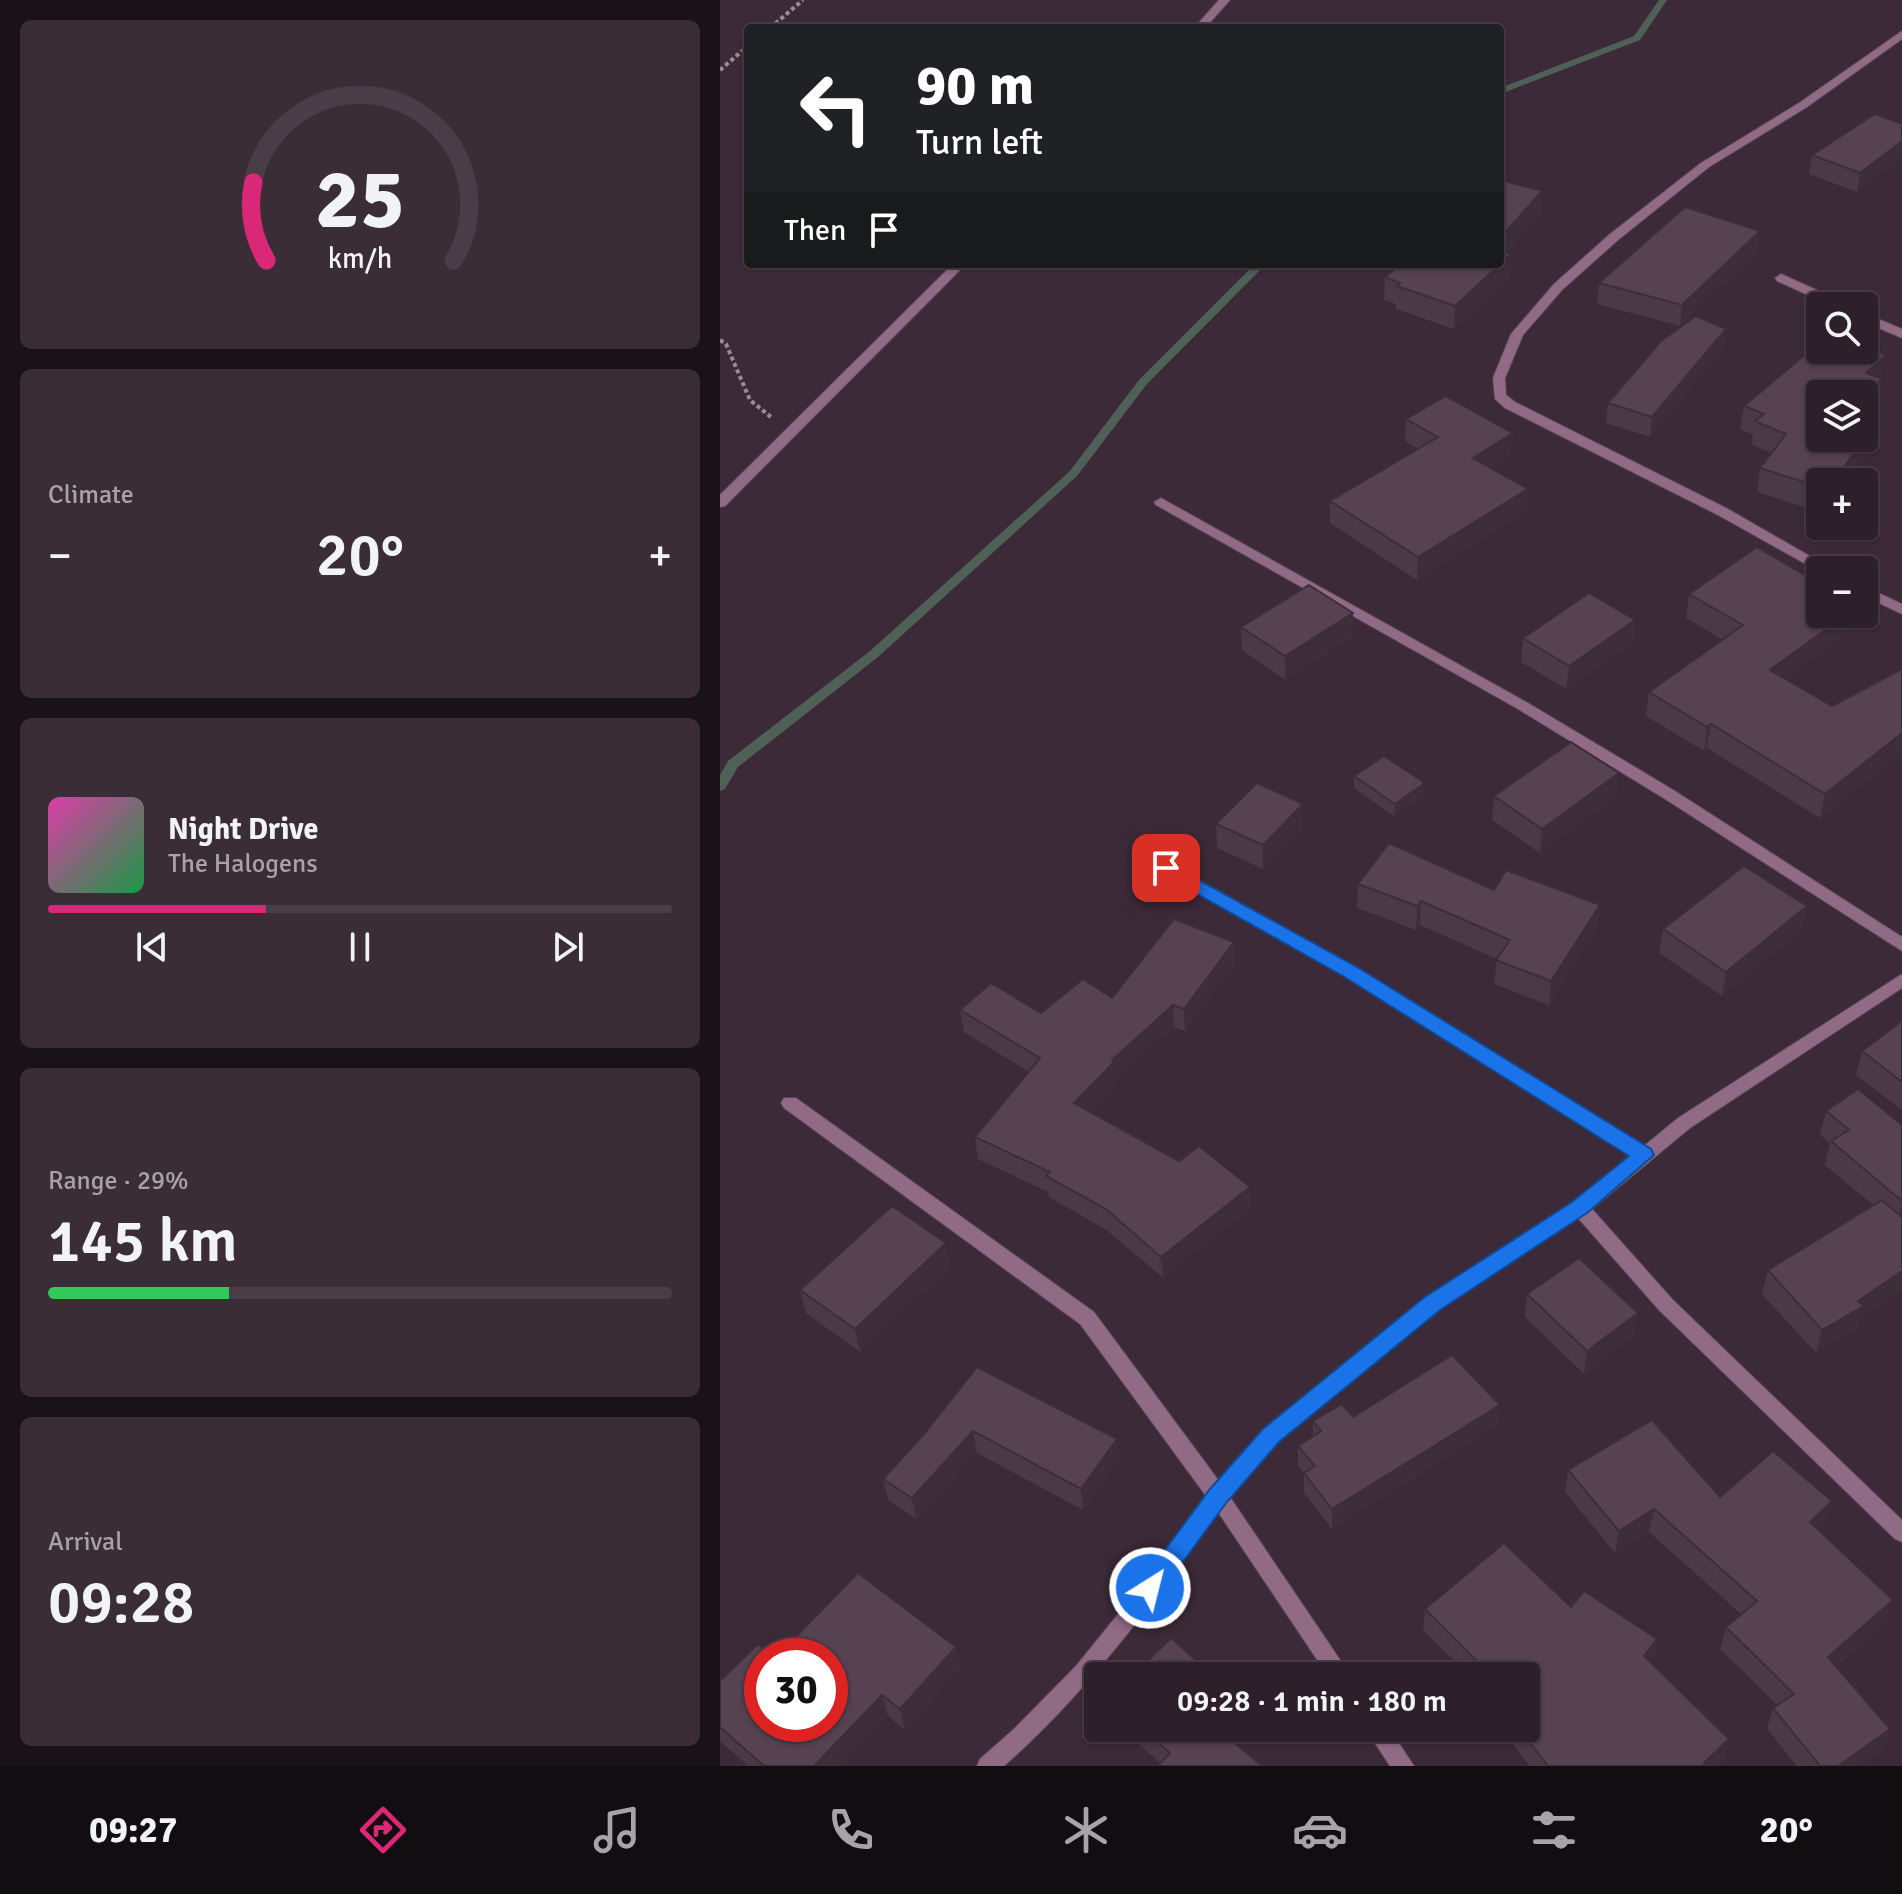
<!DOCTYPE html>
<html lang="en">
<head>
<meta charset="utf-8">
<style>
  body { margin:0; font-family:Signika,sans-serif; background:#3a2d36; color:#f1f3f6; height:100vh; display:flex; flex-direction:column; font-size:30px; white-space:nowrap }
  * { box-sizing:border-box; margin:0 }
  p { font-size:26px; color:#a7a3a8 }
  .icon { flex:none; width:44px; height:44px; fill:none; stroke:currentColor; stroke-width:2; stroke-linecap:round; stroke-linejoin:round }
  .map { position:relative; flex:1; overflow:hidden }
  .side { display:flex; flex-direction:column; gap:20px; padding:20px; background:#191217; width:720px }
  .side>* { flex:none }
  .banner { position:absolute; left:24px; top:24px; width:760px; height:244px; border-radius:8px; box-shadow:0 2px 6px #0004,0 0 0 2px #493e47; background:#202124; color:#fff; overflow:hidden }
  .fabs { position:absolute; left:1086px; top:292px; display:grid; gap:16px }
  .fabs a { display:grid; place-items:center; width:72px; height:72px; border-radius:8px; background:#2e202a; box-shadow:0 2px 6px #0004,0 0 0 2px #493e47; font-size:40px }
  .speed { position:absolute; left:24px; top:1638px; display:flex; gap:16px; font-size:40px; font-weight:700; text-align:center }
  .speed>* { display:grid; place-content:center; width:104px; height:104px; border-radius:50%; background:#2e202a; box-shadow:0 2px 6px #0004,0 0 0 2px #493e47; line-height:1 }
  .speed .limit { border:12px solid #d22; background:#fff; color:#111 }
  .pin { position:absolute; display:grid; place-items:center; width:68px; height:68px; color:#fff; margin:-34px; border-radius:16px; box-shadow:0 4px 12px #0006 }
  .me { position:absolute; width:88px; margin:-44px; rotate:36deg; stroke-linejoin:round; filter:drop-shadow(0 0 6px #0008) }
  .turn { display:flex; align-items:center; gap:28px; height:168px; padding:0 40px; font-size:36px }
  .turn .icon { width:104px; height:104px; stroke-width:2.5 }
  .turn b { display:block; font-size:56px; line-height:68px }
  .then { display:flex; align-items:center; height:76px; padding:0 40px; background:#0003; gap:16px; font-size:30px }
  .big { font-size:60px; font-weight:600; line-height:1.1 }
  .side .card { flex:1; display:flex; flex-direction:column; justify-content:center; gap:12px; min-width:0; padding:0 28px; border-radius:12px; background:#3a2d36 }
  .side .dial { align-items:center; gap:0 }
  .dial svg { height:208px; overflow:visible; fill:none; stroke:#493e47; stroke-width:7; stroke-linecap:round; text-anchor:middle }
  .dial text { fill:#f1f3f6; stroke:none }
  .song { display:flex; align-items:center; gap:24px }
  .cover { width:96px; height:96px; border-radius:12px; background:linear-gradient(135deg,hsl(320 70% 55%),hsl(140 70% 35%)) }
  .played { height:8px; border-radius:4px; background:linear-gradient(90deg,#db2777 35%,#493e47 35%) }
  .keys { display:flex; justify-content:space-around; direction:ltr }
  .heat { display:flex; justify-content:space-between; align-items:center; font-size:44px; direction:ltr }
  .charge { height:12px; border-radius:6px; background:linear-gradient(90deg,#34c759 29%,#493e47 0) }
  .trip { position:absolute; left:364px; top:1662px; width:456px; height:80px; border-radius:8px; background:#2e202a; box-shadow:0 2px 6px #0004,0 0 0 2px #493e47; font-weight:600; line-height:80px; text-align:center }
  .tab-bar { display:flex; height:128px; justify-content:space-around; align-items:center; background:#120d11; color:#a7a3a8 }
  .tab-bar .icon { width:56px; height:56px }
  .tab-bar .active { color:#db2777 }
  .tab-bar b { font-size:36px; color:#f1f3f6 }
  main { display:flex; flex:1; min-height:0 }
  .map>svg:first-child { display:block }
</style>
</head>
<body>
<main>
<section class="side">
<div class="card dial"><svg viewBox="0 0 100 80">
<path d="M14 69A42 42 0 1 1 86 69"/>
<path d="M14 69A42 42 0 0 1 9 39" stroke="#db2777"/>
<text x="50" y="56" font-size="32" font-weight="700">25</text>
<text x="50" y="72" font-size="11">km/h</text>
</svg></div>
<div class="card"><p>Climate</p>
<div class="heat"><a>−</a><b class="big">20°</b><a>+</a></div>
</div>
<div class="card">
<div class="song"><i class="cover"></i><div><b>Night Drive</b><p>The Halogens</p></div></div>
<div class="played"></div>
<div class="keys"><svg class="icon" aria-label="previous" viewBox="0 0 24 24"><path d="M18 5L8 12l10 7zM5 5v14"/></svg><svg class="icon" aria-label="pause" viewBox="0 0 24 24"><path d="M8 5v14M16 5v14"/></svg><svg class="icon" aria-label="next" viewBox="0 0 24 24"><path d="M6 5l10 7-10 7zM19 5v14"/></svg></div>
</div>
<div class="card"><p>Range · 29%</p><b class="big">145 km</b><div class="charge"></div></div>
<div class="card"><p>Arrival</p><b class="big">09:28</b></div>
</section>
<div class="map">
<svg width="1182" height="1766" viewBox="0 0 1182 1766">
  <rect width="100%" height="100%" fill="#3d2a38"/>
  <g fill="none" stroke-linecap="round" stroke-linejoin="round">
    <g fill="#4f6057" fill-rule="evenodd">
      <polygon points="939,0 947,0 920,40 780,94 780,88 914,36"/>
      <polygon points="535,264 546,264 427,384 357,476 158,657 18,767 5,789 0,791 0,775 8,761 150,651 349,472 419,380"/>
    </g>
    <defs>
      <g id="minor">
        <polygon points="499,0 510,0 485,28 474,28"/>
        <polygon points="1182,31 1182,39 1087,107 989,167 898,240 842,290 803,335 785,378 786,395 795,402 1008,509 1114,570 1100,572 998,515 785,408 775,399 773,378 791,334 834,284 890,234 981,163 1079,103"/>
        <polygon points="233,264 246,264 5,506 0,507 0,495"/>
        <polygon points="1061,274 1126,303 1128,306 1112,306 1057,281 1055,278"/>
        <polygon points="1144,313 1182,329 1182,338 1144,322"/>
        <polygon points="441,498 808,703 955,791 1182,937 1182,951 945,799 798,709 436,505 434,502"/>
        <polygon points="1144,586 1182,604 1182,614 1144,596"/>
        <path d="M 420,848 L 636,967 L 924,1146 L 958,1118 L 1182,974 L 1182,988 L 970,1128 L 872,1209 L 953,1300 L 1182,1520 L 1182,1542 L 1175,1539 L 939,1310 L 858,1218 L 720,1308 L 558,1441 L 510,1497 L 631,1676 L 608,1676 L 498,1512 C 433,1603 368,1692 284,1766 L 257,1766 L 260,1759 L 294,1729 L 356,1666 L 412,1597 L 486,1496 L 360,1324 L 64,1108 L 61,1103 L 64,1098 L 76,1098 L 374,1312 L 499,1481 L 544,1429 L 706,1298 L 854,1203 L 911,1156 L 624,975 L 414,858 L 412,854 L 414,850 Z"/>
        <polygon points="645,1728 669,1728 694,1766 670,1766"/>
      </g>
    </defs>
    <use href="#minor" stroke="#584653" stroke-width="2"/>
    <g stroke="#9b8b96" stroke-width="4" stroke-dasharray="4 3" stroke-linecap="butt">
      <polyline points="50,28 83,0"/>
      <polyline points="0,70 28,46"/>
      <polyline points="0,340 6,344 30,400 51,417"/>
    </g>
    <use href="#minor" fill="#916a86" fill-rule="evenodd"/>
  </g>
  <g fill="#4b3946">
    <polygon points="1182,124 1182,157 1137,192 1089,174 1092,155"/>
    <polygon points="780,180 821,213 786,253 791,254 790,277 734,329 676,309 676,304 664,300 665,277 780,264"/>
    <polygon points="1038,251 960,326 877,304 879,283"/>
    <polygon points="1004,348 930,437 886,423 888,403"/>
    <polygon points="1159,353 1161,378 1158,402 1144,415 1144,394 1100,438 1136,467 1100,482 1100,512 1037,492 1040,468 1052,453 1032,445 1033,435 1020,429 1024,406"/>
    <polygon points="686,419 791,455 770,468 808,489 806,512 697,580 610,523 610,501 698,449 685,441"/>
    <polygon points="969,594 1133,629 1066,679 1112,706 1182,669 1182,753 1100,818 987,748 984,751 926,716 929,692 1003,640 966,618"/>
    <polygon points="915,620 913,644 846,689 801,662 803,638"/>
    <polygon points="521,627 632,637 565,680 522,650"/>
    <polygon points="634,776 704,796 674,816 634,788"/>
    <polygon points="774,796 896,797 820,853 772,820"/>
    <polygon points="496,824 583,828 543,869 497,848"/>
    <polygon points="638,884 774,890 877,928 829,1005 774,984 777,959 700,925 696,930 637,908"/>
    <polygon points="943,929 1082,930 1002,996 939,953"/>
    <polygon points="515,964 465,1031 454,1027 396,1079 397,1083 369,1111 531,1208 443,1278 388,1231 329,1197 328,1192 258,1159 255,1137 309,1072 244,1032 240,1010 321,1013 392,998"/>
    <polygon points="1182,1021 1182,1110 1136,1075 1142,1051"/>
    <polygon points="1106,1111 1182,1125 1182,1290 1140,1319 1137,1329 1096,1353 1042,1294 1048,1270 1153,1205 1105,1165 1110,1143 1100,1135"/>
    <polygon points="230,1267 140,1352 86,1313 80,1290"/>
    <polygon points="807,1294 914,1336 864,1374 805,1317"/>
    <polygon points="257,1367 397,1439 399,1460 363,1510 257,1453 196,1519 168,1500 163,1479 204,1434"/>
    <polygon points="780,1405 778,1425 612,1529 584,1493 584,1473 578,1466 578,1446 593,1436 593,1421"/>
    <polygon points="848,1470 1000,1497 1106,1523 1098,1531 1173,1600 1166,1622 1116,1666 1170,1729 1163,1750 1140,1766 1077,1766 1047,1729 1053,1708 1057,1705 1000,1649 1006,1627 1021,1614 929,1532 895,1553 845,1492"/>
    <polygon points="851,1607 937,1639 933,1659 930,1663 1004,1759 997,1766 810,1766 781,1728 806,1728 806,1676 749,1676 703,1630 705,1609"/>
    <polygon points="236,1647 240,1668 185,1730 168,1716 120,1766 28,1766 0,1741 0,1681 42,1724"/>
    <polygon points="401,1728 497,1728 441,1764"/>
  </g>
  <g fill="#3d2e39">
    <polygon points="1182,141 1182,157 1137,192 1140,173"/>
    <polygon points="822,191 821,213 780,259 780,238"/>
    <polygon points="1040,231 1038,251 960,326 962,305"/>
    <polygon points="791,254 790,277 734,329 735,306"/>
    <polygon points="1006,329 1004,348 930,437 932,417"/>
    <polygon points="1162,338 1157,361 1150,349"/>
    <polygon points="1166,355 1161,378 1144,394 1146,373"/>
    <polygon points="1162,379 1158,402 1144,415 1144,396"/>
    <polygon points="793,433 791,455 751,480 753,458"/>
    <polygon points="1140,444 1136,467 1126,482 1114,482"/>
    <polygon points="808,489 806,512 697,580 698,557"/>
    <polygon points="633,613 632,637 565,680 565,656"/>
    <polygon points="1127,614 1136,614 1133,629 1046,694 1050,670"/>
    <polygon points="915,620 913,644 846,689 849,666"/>
    <polygon points="991,724 987,748 984,751 987,727"/>
    <polygon points="1182,733 1182,753 1100,818 1105,794"/>
    <polygon points="899,773 896,797 820,853 822,829"/>
    <polygon points="705,783 704,796 674,816 675,804"/>
    <polygon points="583,804 583,828 543,869 543,845"/>
    <polygon points="701,901 700,925 696,930 697,906"/>
    <polygon points="880,905 877,928 829,1005 831,981"/>
    <polygon points="1087,906 1082,930 1002,996 1006,972"/>
    <polygon points="514,942 515,964 465,1031 464,1009"/>
    <polygon points="453,1005 454,1027 396,1079 397,1083 356,1125 354,1103 392,1060"/>
    <polygon points="530,1187 531,1208 443,1278 441,1257"/>
    <polygon points="1182,1203 1182,1220 1176,1225"/>
    <polygon points="226,1243 230,1267 140,1352 135,1329"/>
    <polygon points="1182,1271 1182,1290 1140,1319 1137,1329 1096,1353 1102,1330 1138,1301"/>
    <polygon points="918,1313 914,1336 864,1374 867,1351"/>
    <polygon points="780,1405 778,1425 612,1529 612,1509"/>
    <polygon points="253,1431 257,1453 196,1519 192,1498"/>
    <polygon points="397,1439 399,1460 363,1510 361,1489"/>
    <polygon points="1112,1501 1106,1523 1083,1544 1090,1522"/>
    <polygon points="934,1509 929,1532 895,1553 899,1531"/>
    <polygon points="1173,1600 1166,1622 1101,1678 1108,1657"/>
    <polygon points="937,1639 933,1659 920,1677 924,1656"/>
    <polygon points="236,1647 240,1668 185,1730 180,1709"/>
    <polygon points="162,1695 168,1716 120,1766 94,1766"/>
    <polygon points="1170,1729 1163,1750 1140,1766 1118,1766"/>
    <polygon points="1009,1739 1004,1759 997,1766 983,1766 984,1763"/>
  </g>
  <g fill="#574251" stroke="#3d2e39" stroke-width="2">
    <polygon points="1155,114 1182,124 1182,141 1140,173 1092,155"/>
    <polygon points="780,180 822,191 780,238"/>
    <polygon points="965,207 1040,231 962,305 879,283"/>
    <polygon points="780,251 791,254 735,306 677,286 680,283 665,277 681,264 780,264"/>
    <polygon points="976,316 1006,329 932,417 888,403 941,341"/>
    <polygon points="1144,331 1162,338 1150,349 1166,355 1146,373 1162,379 1144,396 1144,394 1100,394 1100,438 1120,438 1140,444 1114,482 1100,482 1100,487 1040,468 1066,434 1035,421 1044,414 1024,406 1100,342 1100,350 1144,350"/>
    <polygon points="726,396 793,433 753,458 808,489 698,557 610,501 718,437 686,419"/>
    <polygon points="1037,547 1100,584 1100,614 1127,614 1050,670 1112,706 1182,669 1182,733 1105,794 991,724 987,727 929,692 1023,625 969,594"/>
    <polygon points="589,585 633,613 565,656 521,627"/>
    <polygon points="869,593 915,620 849,666 803,638"/>
    <polygon points="851,742 899,773 822,829 774,796"/>
    <polygon points="664,756 705,783 675,804 634,776"/>
    <polygon points="537,783 583,804 543,845 496,824"/>
    <polygon points="669,843 774,890 786,870 880,905 831,981 776,960 790,940 701,901 697,906 638,884"/>
    <polygon points="1024,866 1087,906 1006,972 943,929"/>
    <polygon points="454,919 514,942 464,1009 453,1005 392,1060 395,1061 354,1103 459,1161 479,1146 530,1187 441,1257 386,1209 326,1176 330,1172 255,1137 320,1058 240,1010 271,983 321,1013 363,979 392,998"/>
    <polygon points="1182,1021 1182,1082 1142,1051"/>
    <polygon points="1138,1089 1182,1125 1182,1201 1111,1141 1129,1130 1106,1111"/>
    <polygon points="1162,1200 1182,1217 1182,1271 1138,1301 1144,1306 1102,1330 1048,1270"/>
    <polygon points="172,1206 226,1243 135,1329 80,1290"/>
    <polygon points="859,1258 918,1313 867,1351 807,1294"/>
    <polygon points="732,1355 780,1405 612,1509 584,1473 595,1466 578,1446 601,1431 593,1421 622,1404 633,1417"/>
    <polygon points="257,1367 397,1439 361,1489 253,1431 192,1498 163,1479 204,1434"/>
    <polygon points="932,1420 1000,1497 1053,1451 1112,1501 1090,1522 1173,1600 1108,1657 1170,1729 1118,1766 1100,1766 1053,1708 1074,1694 1006,1627 1037,1601 934,1509 899,1531 848,1470"/>
    <polygon points="784,1543 851,1607 864,1591 937,1639 924,1656 1009,1739 984,1763 987,1766 828,1766 799,1728 806,1728 806,1676 767,1676 770,1674 705,1609"/>
    <polygon points="138,1573 236,1647 180,1709 162,1695 94,1766 44,1766 0,1727 0,1681 38,1644 52,1656 42,1656 42,1724 110,1724 110,1656 57,1656"/>
    <polygon points="451,1638 494,1676 412,1676"/>
    <polygon points="422,1728 497,1728 542,1766 438,1766 450,1753"/>
  </g>
  <polygon fill="#1a73e8" stroke="#114b97" stroke-width="2" points="446,862 637,967 931,1149 934,1155 867,1213 720,1310 559,1442 506,1503 438,1596 430,1599 422,1596 418,1588 422,1581 490,1489 543,1429 705,1297 852,1202 909,1156 623,976 440,873 437,868"/>
</svg>
<div class="fabs">
<a><svg class="icon" aria-label="search" viewBox="0 0 24 24"><circle cx="10" cy="10" r="6"/><path d="M15 15l6 6"/></svg></a>
<a><svg class="icon" aria-label="layers" viewBox="0 0 24 24"><path d="M12 4l9 5-9 5-9-5zM3 14l9 5 9-5"/></svg></a>
<a>+</a>
<a>−</a>
</div>
<div class="speed"><div class="limit">30</div></div>
<div class="pin" style="left:446px;top:868px;background:#d93025"><svg class="icon" aria-label="arrive" viewBox="0 0 24 24"><path d="M6 21V4h12l-3 4 3 4H6"/></svg></div>
<svg class="me" style="left:430px;top:1588px" viewBox="-20 -20 40 40"><circle r="17" fill="#1a73e8" stroke="#fff" stroke-width="3"/><path d="M0-11L8 9 0 5-8 9z" fill="#fff"/></svg>
<div class="trip">09:28 · 1 min · 180 m</div>
<div class="banner">
<div class="turn"><svg class="icon" aria-label="left" viewBox="0 0 24 24"><path d="M17 20v-9H6M10 6l-5 5 5 5"/></svg><div><b>90 m</b>Turn left</div></div>
<div class="then">Then<svg class="icon" aria-label="arrive" viewBox="0 0 24 24"><path d="M6 21V4h12l-3 4 3 4H6"/></svg></div>
</div>
</div>
</main>
<nav class="tab-bar">
<b>09:27</b>
<svg class="icon active" aria-label="directions" viewBox="0 0 24 24"><path d="M12 3l9 9-9 9-9-9zM9 14v-3h6M13 9l2 2-2 2"/></svg>
<svg class="icon" aria-label="music" viewBox="0 0 24 24"><path d="M9 18V5l10-2v13"/><circle cx="6" cy="18" r="3"/><circle cx="16" cy="16" r="3"/></svg>
<svg class="icon" aria-label="phone" viewBox="0 0 24 24"><path d="M5 4h4l2 5-3 2q2 4 5 5l2-3 5 2v4C11 20 4 13 5 4z"/></svg>
<svg class="icon" aria-label="climate" viewBox="0 0 24 24"><path d="M12 3v18M4 7l16 10M4 17L20 7"/></svg>
<svg class="icon" aria-label="car" viewBox="0 0 24 24"><path d="M5 17H2v-5l4-1 3-4h7l3 4 3 1v5h-3M9 17h6M6 11h13"/><circle cx="7" cy="17" r="2"/><circle cx="17" cy="17" r="2"/></svg>
<svg class="icon" aria-label="filters" viewBox="0 0 24 24"><path d="M4 7h16M4 17h16"/><circle cx="9" cy="7" r="2"/><circle cx="15" cy="17" r="2"/></svg>
<b>20°</b>
</nav>
</body>
</html>
